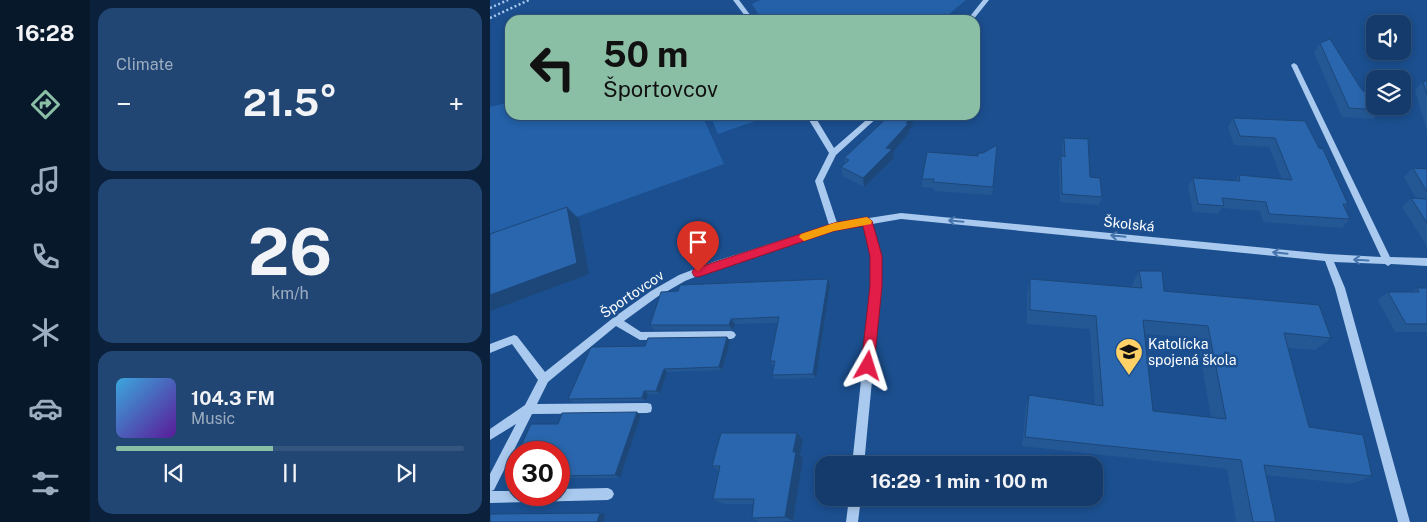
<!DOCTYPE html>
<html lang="en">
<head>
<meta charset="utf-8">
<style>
  body { margin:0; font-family:"Public Sans",sans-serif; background:#214673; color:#f1f3f6; height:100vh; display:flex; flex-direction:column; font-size:19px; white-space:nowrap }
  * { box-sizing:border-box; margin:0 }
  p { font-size:16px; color:#9dadc1 }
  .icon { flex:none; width:28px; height:28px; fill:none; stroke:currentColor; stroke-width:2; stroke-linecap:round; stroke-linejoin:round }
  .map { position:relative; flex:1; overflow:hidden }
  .drawer { display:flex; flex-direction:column; gap:8px; padding:8px; background:#0b203b; width:400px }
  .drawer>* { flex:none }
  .guide { position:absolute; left:15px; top:15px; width:475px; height:105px; border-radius:15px; box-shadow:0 2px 8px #0003,0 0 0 1px #33557e; background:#8abfa5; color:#111; overflow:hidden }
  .tools { position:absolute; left:876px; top:15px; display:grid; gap:10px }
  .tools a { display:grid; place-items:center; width:45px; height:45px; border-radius:10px; background:#143b6b; box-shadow:0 2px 8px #0003,0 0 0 1px #33557e; font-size:25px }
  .speed { position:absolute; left:15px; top:441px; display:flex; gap:10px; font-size:25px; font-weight:700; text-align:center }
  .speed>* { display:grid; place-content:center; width:65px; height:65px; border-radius:50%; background:#143b6b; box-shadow:0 2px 8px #0003,0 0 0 1px #33557e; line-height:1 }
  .speed .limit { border:8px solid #d22; background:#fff; color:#111 }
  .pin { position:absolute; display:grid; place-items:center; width:42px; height:42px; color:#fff; margin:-51px -21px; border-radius:50% 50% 50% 0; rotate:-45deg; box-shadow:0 0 5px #0007 }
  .pin .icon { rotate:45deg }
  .me { position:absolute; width:55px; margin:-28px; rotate:6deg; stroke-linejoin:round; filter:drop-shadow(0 0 4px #0008) }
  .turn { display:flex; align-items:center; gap:18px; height:105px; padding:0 15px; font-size:22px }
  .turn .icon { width:65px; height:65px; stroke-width:2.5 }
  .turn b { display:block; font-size:35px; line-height:42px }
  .big { font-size:38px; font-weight:700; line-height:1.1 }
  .drawer .tile { flex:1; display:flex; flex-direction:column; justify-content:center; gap:8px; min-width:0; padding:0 18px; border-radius:15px; background:#214673 }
  .drawer .dial { align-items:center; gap:0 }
  .dial b { font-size:65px; line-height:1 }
  .song { display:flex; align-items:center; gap:15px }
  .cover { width:60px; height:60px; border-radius:8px; background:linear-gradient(135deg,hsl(200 70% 55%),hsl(270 70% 35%)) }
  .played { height:5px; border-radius:2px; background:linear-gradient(90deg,#8abfa5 45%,#33557e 45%) }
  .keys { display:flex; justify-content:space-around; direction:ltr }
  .heat { display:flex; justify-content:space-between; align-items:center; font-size:28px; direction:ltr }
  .trip { position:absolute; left:325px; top:456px; width:288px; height:50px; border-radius:15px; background:#143b6b; box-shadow:0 2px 8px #0003,0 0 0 1px #33557e; font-weight:700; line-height:50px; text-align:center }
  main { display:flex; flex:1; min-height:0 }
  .tab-bar { display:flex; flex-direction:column; width:90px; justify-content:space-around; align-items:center; background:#08182b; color:#9dadc1 }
  .tab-bar .icon { width:35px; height:35px }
  .tab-bar .selected { color:#8abfa5 }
  .tab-bar b { font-size:22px; color:#f1f3f6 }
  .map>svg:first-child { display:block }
</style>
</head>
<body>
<main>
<nav class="tab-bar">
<b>16:28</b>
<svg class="icon selected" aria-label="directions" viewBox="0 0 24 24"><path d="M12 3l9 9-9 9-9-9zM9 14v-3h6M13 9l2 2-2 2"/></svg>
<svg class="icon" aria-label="music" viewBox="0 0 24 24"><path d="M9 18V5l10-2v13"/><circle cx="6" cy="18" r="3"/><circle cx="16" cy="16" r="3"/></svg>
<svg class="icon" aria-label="phone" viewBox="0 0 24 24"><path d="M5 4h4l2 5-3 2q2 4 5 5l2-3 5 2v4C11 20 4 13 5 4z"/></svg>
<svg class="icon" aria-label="climate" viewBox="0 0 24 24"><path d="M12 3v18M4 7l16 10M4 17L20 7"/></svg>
<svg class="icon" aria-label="car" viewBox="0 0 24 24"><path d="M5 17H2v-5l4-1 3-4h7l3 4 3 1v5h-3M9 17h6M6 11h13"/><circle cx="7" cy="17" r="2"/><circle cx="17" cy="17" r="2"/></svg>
<svg class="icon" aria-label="filters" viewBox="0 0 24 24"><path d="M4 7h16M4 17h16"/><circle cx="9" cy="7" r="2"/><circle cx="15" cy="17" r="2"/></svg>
</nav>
<section class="drawer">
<div class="tile"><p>Climate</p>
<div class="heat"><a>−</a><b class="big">21.5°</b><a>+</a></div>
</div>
<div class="tile dial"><b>26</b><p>km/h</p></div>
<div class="tile">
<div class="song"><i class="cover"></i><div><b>104.3 FM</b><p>Music</p></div></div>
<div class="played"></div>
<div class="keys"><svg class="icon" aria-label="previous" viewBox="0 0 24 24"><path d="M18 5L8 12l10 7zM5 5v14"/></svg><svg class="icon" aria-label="pause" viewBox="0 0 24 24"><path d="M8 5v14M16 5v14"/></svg><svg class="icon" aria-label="next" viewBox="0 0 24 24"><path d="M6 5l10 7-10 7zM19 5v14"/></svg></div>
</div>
</section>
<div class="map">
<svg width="937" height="522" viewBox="0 0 937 522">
  <rect width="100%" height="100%" fill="#1b4f8f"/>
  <g fill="#2461a8">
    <polygon points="270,0 476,0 452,20 272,20 262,4"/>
    <polygon points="20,102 20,115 212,115 234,164 0,248 0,107"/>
    <polygon points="220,115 283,115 228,134"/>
  </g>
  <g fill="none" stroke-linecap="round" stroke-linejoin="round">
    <g stroke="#a9c9ee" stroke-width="2.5" stroke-dasharray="2 2.5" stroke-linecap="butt">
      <polyline points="0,8 18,0"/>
      <polyline points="0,18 39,0"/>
    </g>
    <g fill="#a9c9ee" fill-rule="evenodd">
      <polygon points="243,0 249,0 264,20 258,20"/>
      <polygon points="493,0 499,0 483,20 477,20"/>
      <polygon points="804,63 807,65 900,257 937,258 937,266 901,264 898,266 895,264 844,262 855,288 920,522 908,522 845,288 835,261 411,219 382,224 390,256 391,286 374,465 362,465 381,286 382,256 374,225 344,230 225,269 195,281 167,297 134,321 151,332 241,331 244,332 246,335 244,338 241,339 150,340 126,326 58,382 47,404 157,403 161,404 162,408 161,412 157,413 42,414 4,490 1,491 26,491 26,495 69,495 69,489 118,488 122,490 124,494 122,498 118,500 0,503 0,474 26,424 0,440 0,429 35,405 48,380 22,344 0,353 0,344 24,335 27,336 55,372 123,318 161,291 189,275 223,262 339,225 325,181 339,153 316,115 324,115 344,148 382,115 390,115 346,155 333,181 347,223 411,213 838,254 891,257 801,65"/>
      <polygon points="359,498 371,498 368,522 356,522"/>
    </g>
  </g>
  <g fill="#245895" fill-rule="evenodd">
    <polygon points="830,43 891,110 884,119 852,117 824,53"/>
    <polygon points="937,80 937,131 925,90 933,82"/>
    <polygon points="422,116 423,126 419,130 419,133 403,152 404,158 374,187 353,176 351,167 355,164 354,158"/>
    <polygon points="743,118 815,121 858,204 855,208 860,219 852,228 773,222 770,211 732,208 728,214 703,212 698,186 703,178 745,181 749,175 792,179 779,147 744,145 738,127"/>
    <polygon points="574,138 600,177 612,197 609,205 570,202 569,163 571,155 573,156 572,146"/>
    <polygon points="507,145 502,195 444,191 444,188 432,187 432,179 488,156 493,153"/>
    <polygon points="923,168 937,169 937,246 912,207 921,198 926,198 914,177"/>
    <path d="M 649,271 L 674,291 L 841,338 L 825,350 L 798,348 L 819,427 L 882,476 L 861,484 L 776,475 L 786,522 L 746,522 L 737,469 L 532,446 L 536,406 L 539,395 L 605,405 L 600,329 L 537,324 L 537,293 L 540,279 L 642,288 L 642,285 ZM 655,334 L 707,338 L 721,417 L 663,411 Z"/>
    <polygon points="338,279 340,285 326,378 285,379 282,375 284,366 280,361 288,323 245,324 243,330 165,330 160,325 188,291"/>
    <polygon points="927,288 937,288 937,332 905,332 888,300 898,292 922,292"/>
    <polygon points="237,337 240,341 232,370 177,372 170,394 158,394 156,401 84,402 78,399 155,346"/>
    <polygon points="151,415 130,478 69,478 68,424"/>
    <polygon points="307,433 313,440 310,455 313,459 303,521 269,522 262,518 264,504 233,504 223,499 229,471 222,466"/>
    <polygon points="26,456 26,479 23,479 17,477"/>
  </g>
  <g fill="#1d4779">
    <polygon points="422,116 423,126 419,130 419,133 403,152 404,158 374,187 373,178"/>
    <polygon points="77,207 89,219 99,274 0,311 0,295"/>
    <polygon points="338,279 340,285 326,378 323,374"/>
    <polygon points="241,319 245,324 243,330 239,325"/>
    <polygon points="237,337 240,341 232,370 229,367"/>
    <polygon points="174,369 177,372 170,394 166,391"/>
    <polygon points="154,391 158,394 156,401 152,398"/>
    <polygon points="147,412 151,415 130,478 125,475"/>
    <polygon points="307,433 313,440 310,455 313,459 303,521 295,517 303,452"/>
    <polygon points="110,513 115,514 113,522 107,522"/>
  </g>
  <g fill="#2a66ad" stroke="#1d4779" fill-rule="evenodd">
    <polygon points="840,39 870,87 873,91 881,92 885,99 885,106 889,106 891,110 859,108 830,43"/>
    <polygon points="937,80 937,95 933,82"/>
    <polygon points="400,115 418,115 422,116 416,123 418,124 396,148 402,149 373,178 351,167 359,160 354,158"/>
    <polygon points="743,118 815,121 829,148 833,149 858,204 853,204 860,219 779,214 776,202 732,198 734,206 708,204 703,178 750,181 749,175 802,180 785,138 750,136"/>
    <polygon points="574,138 598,139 600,177 610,178 612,197 572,194 571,155 575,157"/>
    <polygon points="507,145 503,187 443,182 444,179 432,179 437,152 488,156 488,153 493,153"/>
    <polygon points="923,168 937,169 937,192"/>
    <polygon points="921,198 937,199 937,223"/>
    <polygon points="77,207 87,263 0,295 0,234"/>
    <path d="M 649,271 L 672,271 L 674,291 L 829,305 L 841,338 L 794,333 L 819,427 L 873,435 L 882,476 L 774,465 L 786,522 L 763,522 L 751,460 L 535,437 L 539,395 L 613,406 L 606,316 L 540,310 L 540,279 L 652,288 ZM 653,320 L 718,326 L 736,419 L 663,411 Z"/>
    <polygon points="338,279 323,374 282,375 285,361 280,361 289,317 241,319 239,325 160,325 171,292 188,291 190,285"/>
    <polygon points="927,288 937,288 937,324 916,324 898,292 929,292"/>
    <polygon points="237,337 229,367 174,369 166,391 154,391 152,398 78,399 101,347 155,346 158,338"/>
    <polygon points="147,412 125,475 69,476 69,452 28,452 41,424 68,424 72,413"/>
    <polygon points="231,433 307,433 303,452 306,452 295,517 262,518 264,499 223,499 230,466 222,466"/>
    <polygon points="26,456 26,477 17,477"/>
    <polygon points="110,513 107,522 0,522 0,516 1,514"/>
  </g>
  <defs><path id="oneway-shaft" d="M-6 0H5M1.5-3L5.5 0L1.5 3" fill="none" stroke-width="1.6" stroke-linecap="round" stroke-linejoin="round" transform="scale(1.25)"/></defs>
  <g stroke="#4674ac">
    <use href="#oneway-shaft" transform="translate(466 221) rotate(-175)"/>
    <use href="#oneway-shaft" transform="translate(628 236) rotate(-174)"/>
    <use href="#oneway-shaft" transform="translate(790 253) rotate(-174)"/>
    <use href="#oneway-shaft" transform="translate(871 260) rotate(-177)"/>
  </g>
  <polygon fill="#e11d48" stroke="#92132f" points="377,217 382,221 392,256 392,286 384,366 382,370 378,372 373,370 371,366 380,286 380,256 373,226 344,231 208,277 204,276 202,272 204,269 344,223"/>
  <polygon fill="#f59e0b" points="377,217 382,221 381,224 344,231 314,241 309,237 311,234 344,223"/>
  <defs>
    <symbol id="school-pin" viewBox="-11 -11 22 30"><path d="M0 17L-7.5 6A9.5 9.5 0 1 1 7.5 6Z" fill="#ffd166" stroke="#1b4f8f"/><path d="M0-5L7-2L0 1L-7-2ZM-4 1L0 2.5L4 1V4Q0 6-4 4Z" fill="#111"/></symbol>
  </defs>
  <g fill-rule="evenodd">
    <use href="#school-pin" x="623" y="336" width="32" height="43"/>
  </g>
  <g text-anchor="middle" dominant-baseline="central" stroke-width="5" stroke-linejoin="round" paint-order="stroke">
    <g font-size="14" fill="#fff" stroke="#1b4f8f">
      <text transform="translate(639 224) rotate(6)">Školská</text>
      <text transform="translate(142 294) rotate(-34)">Športovcov</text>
    </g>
    <g font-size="14" fill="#fff" stroke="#1b4f8f" text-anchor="start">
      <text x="658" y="344">Katolícka<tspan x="658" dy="16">spojená škola</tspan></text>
    </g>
  </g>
</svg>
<div class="tools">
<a><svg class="icon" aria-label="sound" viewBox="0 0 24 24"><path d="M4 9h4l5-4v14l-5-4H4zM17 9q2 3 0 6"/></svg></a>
<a><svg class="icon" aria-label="layers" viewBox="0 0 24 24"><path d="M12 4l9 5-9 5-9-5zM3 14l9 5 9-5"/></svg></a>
</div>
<div class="speed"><div class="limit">30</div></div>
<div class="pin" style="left:208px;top:272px;background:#d93025"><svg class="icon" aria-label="arrive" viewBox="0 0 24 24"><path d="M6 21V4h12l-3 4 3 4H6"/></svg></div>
<svg class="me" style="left:378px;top:366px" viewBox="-20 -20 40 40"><path d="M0-17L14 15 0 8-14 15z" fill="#e11d48" stroke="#fff" stroke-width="4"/></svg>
<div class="trip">16:29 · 1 min · 100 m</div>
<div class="guide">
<div class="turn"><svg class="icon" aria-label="left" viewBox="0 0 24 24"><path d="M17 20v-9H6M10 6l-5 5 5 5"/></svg><div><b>50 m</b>Športovcov</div></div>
</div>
</div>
</main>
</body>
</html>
